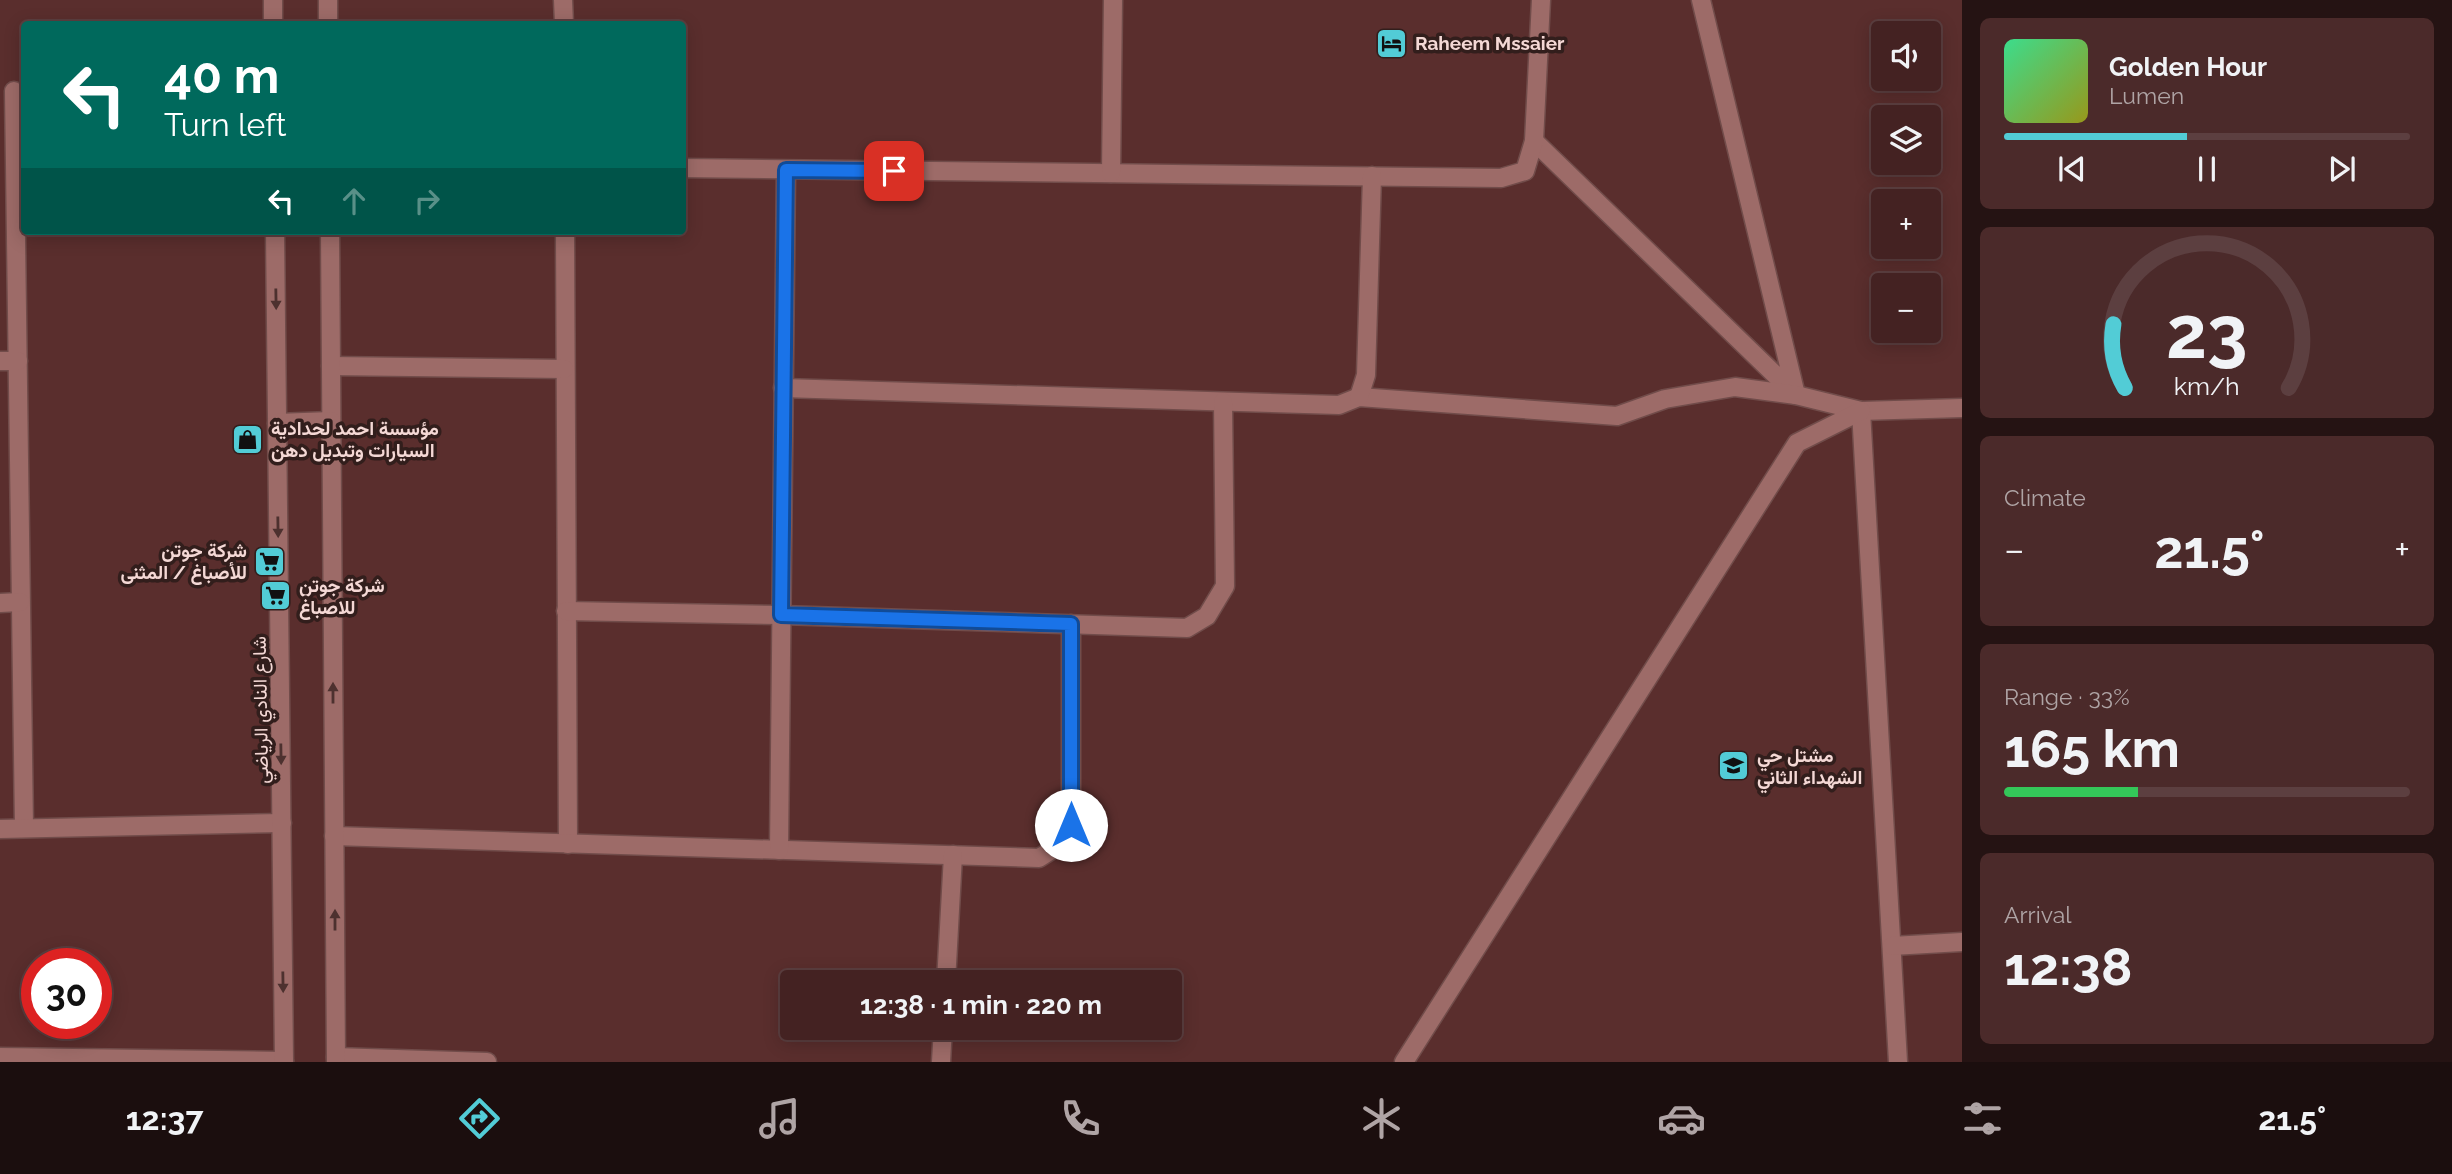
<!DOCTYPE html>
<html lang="en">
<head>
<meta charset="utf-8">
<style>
  body { margin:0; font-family:Raleway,Vazirmatn,sans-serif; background:#4b2a2a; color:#f1f3f6; height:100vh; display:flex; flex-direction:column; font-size:26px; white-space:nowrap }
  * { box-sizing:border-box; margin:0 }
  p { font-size:23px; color:#afa4a5 }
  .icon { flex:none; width:38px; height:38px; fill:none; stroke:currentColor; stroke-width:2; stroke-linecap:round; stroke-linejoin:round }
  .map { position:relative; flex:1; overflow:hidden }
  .panel { display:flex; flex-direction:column; gap:18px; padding:18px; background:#251313; width:490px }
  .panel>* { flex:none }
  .banner { position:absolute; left:21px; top:21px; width:665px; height:214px; border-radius:7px; box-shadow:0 4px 18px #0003,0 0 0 2px #5c3f40; background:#00695c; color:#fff; overflow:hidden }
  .buttons { position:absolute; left:1871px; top:21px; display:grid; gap:14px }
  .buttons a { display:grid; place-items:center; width:70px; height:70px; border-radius:7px; background:#422; box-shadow:0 4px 18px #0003,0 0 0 2px #5c3f40; font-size:35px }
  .speed { position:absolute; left:21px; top:948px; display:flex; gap:14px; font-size:35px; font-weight:700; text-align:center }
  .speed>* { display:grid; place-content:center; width:91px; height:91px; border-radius:50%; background:#422; box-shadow:0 4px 18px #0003,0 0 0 2px #5c3f40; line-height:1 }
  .speed .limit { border:10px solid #d22; background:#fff; color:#111 }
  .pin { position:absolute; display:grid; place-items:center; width:60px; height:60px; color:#fff; margin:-30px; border-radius:14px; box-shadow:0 4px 10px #0006 }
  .me { position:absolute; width:77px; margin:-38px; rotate:0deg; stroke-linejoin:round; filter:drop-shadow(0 0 5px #0008) }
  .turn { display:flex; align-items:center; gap:24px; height:147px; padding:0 28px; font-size:32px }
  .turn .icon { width:91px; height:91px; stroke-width:2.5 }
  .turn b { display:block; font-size:49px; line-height:60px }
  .lanes { display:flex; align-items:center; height:66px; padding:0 28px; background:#0003; justify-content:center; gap:35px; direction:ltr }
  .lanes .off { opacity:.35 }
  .big { font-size:52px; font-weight:700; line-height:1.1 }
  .panel .widget { flex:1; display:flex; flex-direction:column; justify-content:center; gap:10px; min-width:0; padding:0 24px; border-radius:10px; background:#4b2a2a }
  .panel .dial { align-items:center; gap:0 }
  .dial svg { height:182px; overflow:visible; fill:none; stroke:#5c3f40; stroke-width:7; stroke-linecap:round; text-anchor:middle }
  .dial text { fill:#f1f3f6; stroke:none }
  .song { display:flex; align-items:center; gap:21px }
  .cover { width:84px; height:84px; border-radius:10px; background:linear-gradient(135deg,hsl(150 70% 55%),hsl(60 70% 35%)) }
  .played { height:7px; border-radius:4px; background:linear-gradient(90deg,#52ccd6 45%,#5c3f40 45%) }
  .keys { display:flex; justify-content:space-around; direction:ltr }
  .heat { display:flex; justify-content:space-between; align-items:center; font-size:38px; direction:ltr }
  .charge { height:10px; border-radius:5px; background:linear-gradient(90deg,#34c759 33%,#5c3f40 0) }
  .trip { position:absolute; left:780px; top:970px; width:402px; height:70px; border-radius:7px; background:#422; box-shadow:0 4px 18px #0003,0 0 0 2px #5c3f40; font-weight:700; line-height:70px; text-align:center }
  .tabs { display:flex; height:112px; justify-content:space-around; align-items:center; background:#1b0e0e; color:#afa4a5 }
  .tabs .icon { width:49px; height:49px }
  .tabs .current { color:#52ccd6 }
  .tabs b { font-size:32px; color:#f1f3f6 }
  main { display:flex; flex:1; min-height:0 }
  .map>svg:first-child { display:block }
</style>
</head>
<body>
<main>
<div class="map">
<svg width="1962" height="1062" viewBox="0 0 1962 1062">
  <rect width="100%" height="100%" fill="#5a2e2d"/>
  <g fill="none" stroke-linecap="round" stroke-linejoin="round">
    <defs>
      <g id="minor">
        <polyline points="563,0 564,24"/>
        <polyline points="14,91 24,828"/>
        <polyline points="1534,141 1796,395 1701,0"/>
        <polyline points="682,168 1501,178 1525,171 1534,141 1541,0"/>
        <polyline points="1111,173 1113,0"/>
        <polyline points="565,231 568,844"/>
        <polyline points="0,361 18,361"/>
        <polyline points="331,366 564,369"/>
        <polyline points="783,388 1339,405 1359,397 1617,416 1665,399 1735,387 1796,395 1861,411 1962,408"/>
        <polyline points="1359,397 1366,375 1372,176"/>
        <polyline points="1861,411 1898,1062"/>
        <polyline points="0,603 20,602"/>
        <polyline points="566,611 781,615 1187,628 1207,616 1225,586 1223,402"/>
        <polyline points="0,829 282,823"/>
        <polyline points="334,836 1039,858 1061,844 1071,825 1071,624"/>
        <polyline points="779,850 786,170"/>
        <polyline points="1892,946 1962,942"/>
        <polyline points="946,982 953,855"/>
        <polyline points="0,1057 284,1061"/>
        <polyline points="336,1057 487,1062"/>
        <polyline points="941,1062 943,1027"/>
        <polyline points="1404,1062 1797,443 1861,411"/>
      </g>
      <g id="secondary">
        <polyline points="273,0 273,24"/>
        <polyline points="328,0 328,24"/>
        <polyline points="275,231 284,1062"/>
        <polyline points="330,231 336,1062"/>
        <polyline points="277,423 331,421"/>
      </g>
    </defs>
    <use href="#minor" stroke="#714c4a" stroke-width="21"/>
    <use href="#secondary" stroke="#714c4a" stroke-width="21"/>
    <use href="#minor" stroke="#9d6b68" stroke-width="18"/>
    <use href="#secondary" stroke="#9d6b68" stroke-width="18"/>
  </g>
  <defs><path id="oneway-solid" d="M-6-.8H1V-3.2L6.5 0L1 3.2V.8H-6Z" transform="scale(1.75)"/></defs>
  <g fill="#4d312f">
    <use href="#oneway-solid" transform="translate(276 299) rotate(89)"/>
    <use href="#oneway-solid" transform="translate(278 527) rotate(89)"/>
    <use href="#oneway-solid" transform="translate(333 693) rotate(-90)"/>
    <use href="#oneway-solid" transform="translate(281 754) rotate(89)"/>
    <use href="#oneway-solid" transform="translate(335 920) rotate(-90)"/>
    <use href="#oneway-solid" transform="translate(283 982) rotate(89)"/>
  </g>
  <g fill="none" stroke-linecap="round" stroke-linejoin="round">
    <defs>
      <polyline id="route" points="894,171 786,170 781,615 1071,624 1071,825"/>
    </defs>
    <use href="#route" stroke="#114b97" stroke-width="18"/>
    <use href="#route" stroke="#1a73e8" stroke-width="12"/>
  </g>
  <defs>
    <symbol id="hotel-square" viewBox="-11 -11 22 22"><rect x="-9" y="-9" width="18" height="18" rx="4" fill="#52ccd6" stroke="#321e1c"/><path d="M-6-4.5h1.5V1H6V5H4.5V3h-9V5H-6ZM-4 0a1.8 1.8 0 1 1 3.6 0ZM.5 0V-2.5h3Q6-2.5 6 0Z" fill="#111"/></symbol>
    <symbol id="shop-square" viewBox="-11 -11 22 22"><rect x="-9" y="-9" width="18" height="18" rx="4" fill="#52ccd6" stroke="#321e1c"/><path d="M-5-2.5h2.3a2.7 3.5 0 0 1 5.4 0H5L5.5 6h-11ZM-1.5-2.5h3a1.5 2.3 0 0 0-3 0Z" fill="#111"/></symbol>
    <symbol id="supermarket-square" viewBox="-11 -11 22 22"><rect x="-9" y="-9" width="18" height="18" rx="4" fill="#52ccd6" stroke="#321e1c"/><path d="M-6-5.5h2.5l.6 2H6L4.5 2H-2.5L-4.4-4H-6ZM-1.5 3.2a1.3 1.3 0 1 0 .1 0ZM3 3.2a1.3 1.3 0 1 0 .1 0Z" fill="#111"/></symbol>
    <symbol id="school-square" viewBox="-11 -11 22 22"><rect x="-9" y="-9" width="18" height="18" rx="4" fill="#52ccd6" stroke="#321e1c"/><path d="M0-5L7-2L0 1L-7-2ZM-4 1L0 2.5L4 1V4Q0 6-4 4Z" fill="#111"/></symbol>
  </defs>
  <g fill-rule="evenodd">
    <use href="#hotel-square" x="1374" y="26" width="35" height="35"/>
    <use href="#shop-square" x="230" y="422" width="35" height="35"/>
    <use href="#supermarket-square" x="252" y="544" width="35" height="35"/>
    <use href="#supermarket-square" x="258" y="578" width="35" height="35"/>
    <use href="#school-square" x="1716" y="748" width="35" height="35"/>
  </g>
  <g text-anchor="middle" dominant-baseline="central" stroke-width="7" stroke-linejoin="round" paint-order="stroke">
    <g font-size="19" font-weight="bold" fill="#f4d8d5" stroke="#321e1c" text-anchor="start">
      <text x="1415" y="43">Raheem Mssaier</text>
      <text x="271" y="428">مؤسسة احمد لحدادية<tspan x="271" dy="22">السيارات وتبديل دهن</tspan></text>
      <text x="247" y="550" text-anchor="end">شركة جوتن<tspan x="247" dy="22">للأصباغ / المثنى</tspan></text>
      <text x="299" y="585">شركة جوتن<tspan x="299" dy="22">للاصباغ</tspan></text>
      <text x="1757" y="755">مشتل حي<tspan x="1757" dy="22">الشهداء الثاني</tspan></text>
    </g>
    <g font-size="19" fill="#f4d8d5" stroke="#321e1c">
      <text transform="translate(260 710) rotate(-91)">شارع النادي الرياضي</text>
    </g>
  </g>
</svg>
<div class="buttons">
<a><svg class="icon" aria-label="sound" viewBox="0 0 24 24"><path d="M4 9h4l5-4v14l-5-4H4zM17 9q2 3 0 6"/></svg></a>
<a><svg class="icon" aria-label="layers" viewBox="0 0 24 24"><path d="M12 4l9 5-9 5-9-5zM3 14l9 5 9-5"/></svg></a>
<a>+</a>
<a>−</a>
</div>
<div class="speed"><div class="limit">30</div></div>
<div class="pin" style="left:894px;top:171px;background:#d93025"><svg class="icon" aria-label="arrive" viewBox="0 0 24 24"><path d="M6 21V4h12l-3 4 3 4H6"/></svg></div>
<svg class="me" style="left:1071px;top:825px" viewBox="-20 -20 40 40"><circle r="19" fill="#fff"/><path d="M0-13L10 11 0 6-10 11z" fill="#1a73e8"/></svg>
<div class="trip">12:38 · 1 min · 220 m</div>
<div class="banner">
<div class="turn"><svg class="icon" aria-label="left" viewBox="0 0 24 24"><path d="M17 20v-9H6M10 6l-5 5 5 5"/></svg><div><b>40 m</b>Turn left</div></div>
<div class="lanes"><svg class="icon" aria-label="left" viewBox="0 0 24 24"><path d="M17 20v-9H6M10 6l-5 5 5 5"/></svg><svg class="icon off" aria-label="ahead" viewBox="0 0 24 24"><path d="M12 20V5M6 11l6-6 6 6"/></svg><svg class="icon off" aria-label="right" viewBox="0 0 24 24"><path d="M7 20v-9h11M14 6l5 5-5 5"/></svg></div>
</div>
</div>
<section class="panel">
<div class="widget">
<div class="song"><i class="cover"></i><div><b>Golden Hour</b><p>Lumen</p></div></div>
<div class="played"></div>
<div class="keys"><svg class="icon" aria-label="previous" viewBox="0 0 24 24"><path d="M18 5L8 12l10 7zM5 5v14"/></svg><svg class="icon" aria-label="pause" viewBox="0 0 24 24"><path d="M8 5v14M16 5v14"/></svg><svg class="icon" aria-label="next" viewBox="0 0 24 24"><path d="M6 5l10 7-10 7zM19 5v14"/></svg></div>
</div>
<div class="widget dial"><svg viewBox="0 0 100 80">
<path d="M14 69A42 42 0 1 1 86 69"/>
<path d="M14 69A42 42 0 0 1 9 41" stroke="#52ccd6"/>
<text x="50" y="56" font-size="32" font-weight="700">23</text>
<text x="50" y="72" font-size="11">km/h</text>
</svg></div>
<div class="widget"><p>Climate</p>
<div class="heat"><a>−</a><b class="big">21.5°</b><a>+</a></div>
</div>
<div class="widget"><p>Range · 33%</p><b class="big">165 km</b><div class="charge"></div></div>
<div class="widget"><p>Arrival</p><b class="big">12:38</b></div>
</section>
</main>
<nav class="tabs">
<b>12:37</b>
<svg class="icon current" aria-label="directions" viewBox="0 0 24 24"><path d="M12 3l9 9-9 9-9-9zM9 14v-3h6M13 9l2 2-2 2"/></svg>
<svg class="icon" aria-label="music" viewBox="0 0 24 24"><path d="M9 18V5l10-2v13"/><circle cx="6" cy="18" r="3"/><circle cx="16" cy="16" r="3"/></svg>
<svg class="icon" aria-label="phone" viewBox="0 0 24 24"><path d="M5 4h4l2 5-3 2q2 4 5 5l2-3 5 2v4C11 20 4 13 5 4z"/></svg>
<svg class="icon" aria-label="climate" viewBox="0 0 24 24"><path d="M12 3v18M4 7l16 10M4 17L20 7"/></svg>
<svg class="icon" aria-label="car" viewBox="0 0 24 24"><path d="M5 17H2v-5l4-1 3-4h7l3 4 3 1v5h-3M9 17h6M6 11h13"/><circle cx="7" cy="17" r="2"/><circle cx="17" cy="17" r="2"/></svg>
<svg class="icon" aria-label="filters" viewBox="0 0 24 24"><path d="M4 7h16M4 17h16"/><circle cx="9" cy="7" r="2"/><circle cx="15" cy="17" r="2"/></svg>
<b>21.5°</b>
</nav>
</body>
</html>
